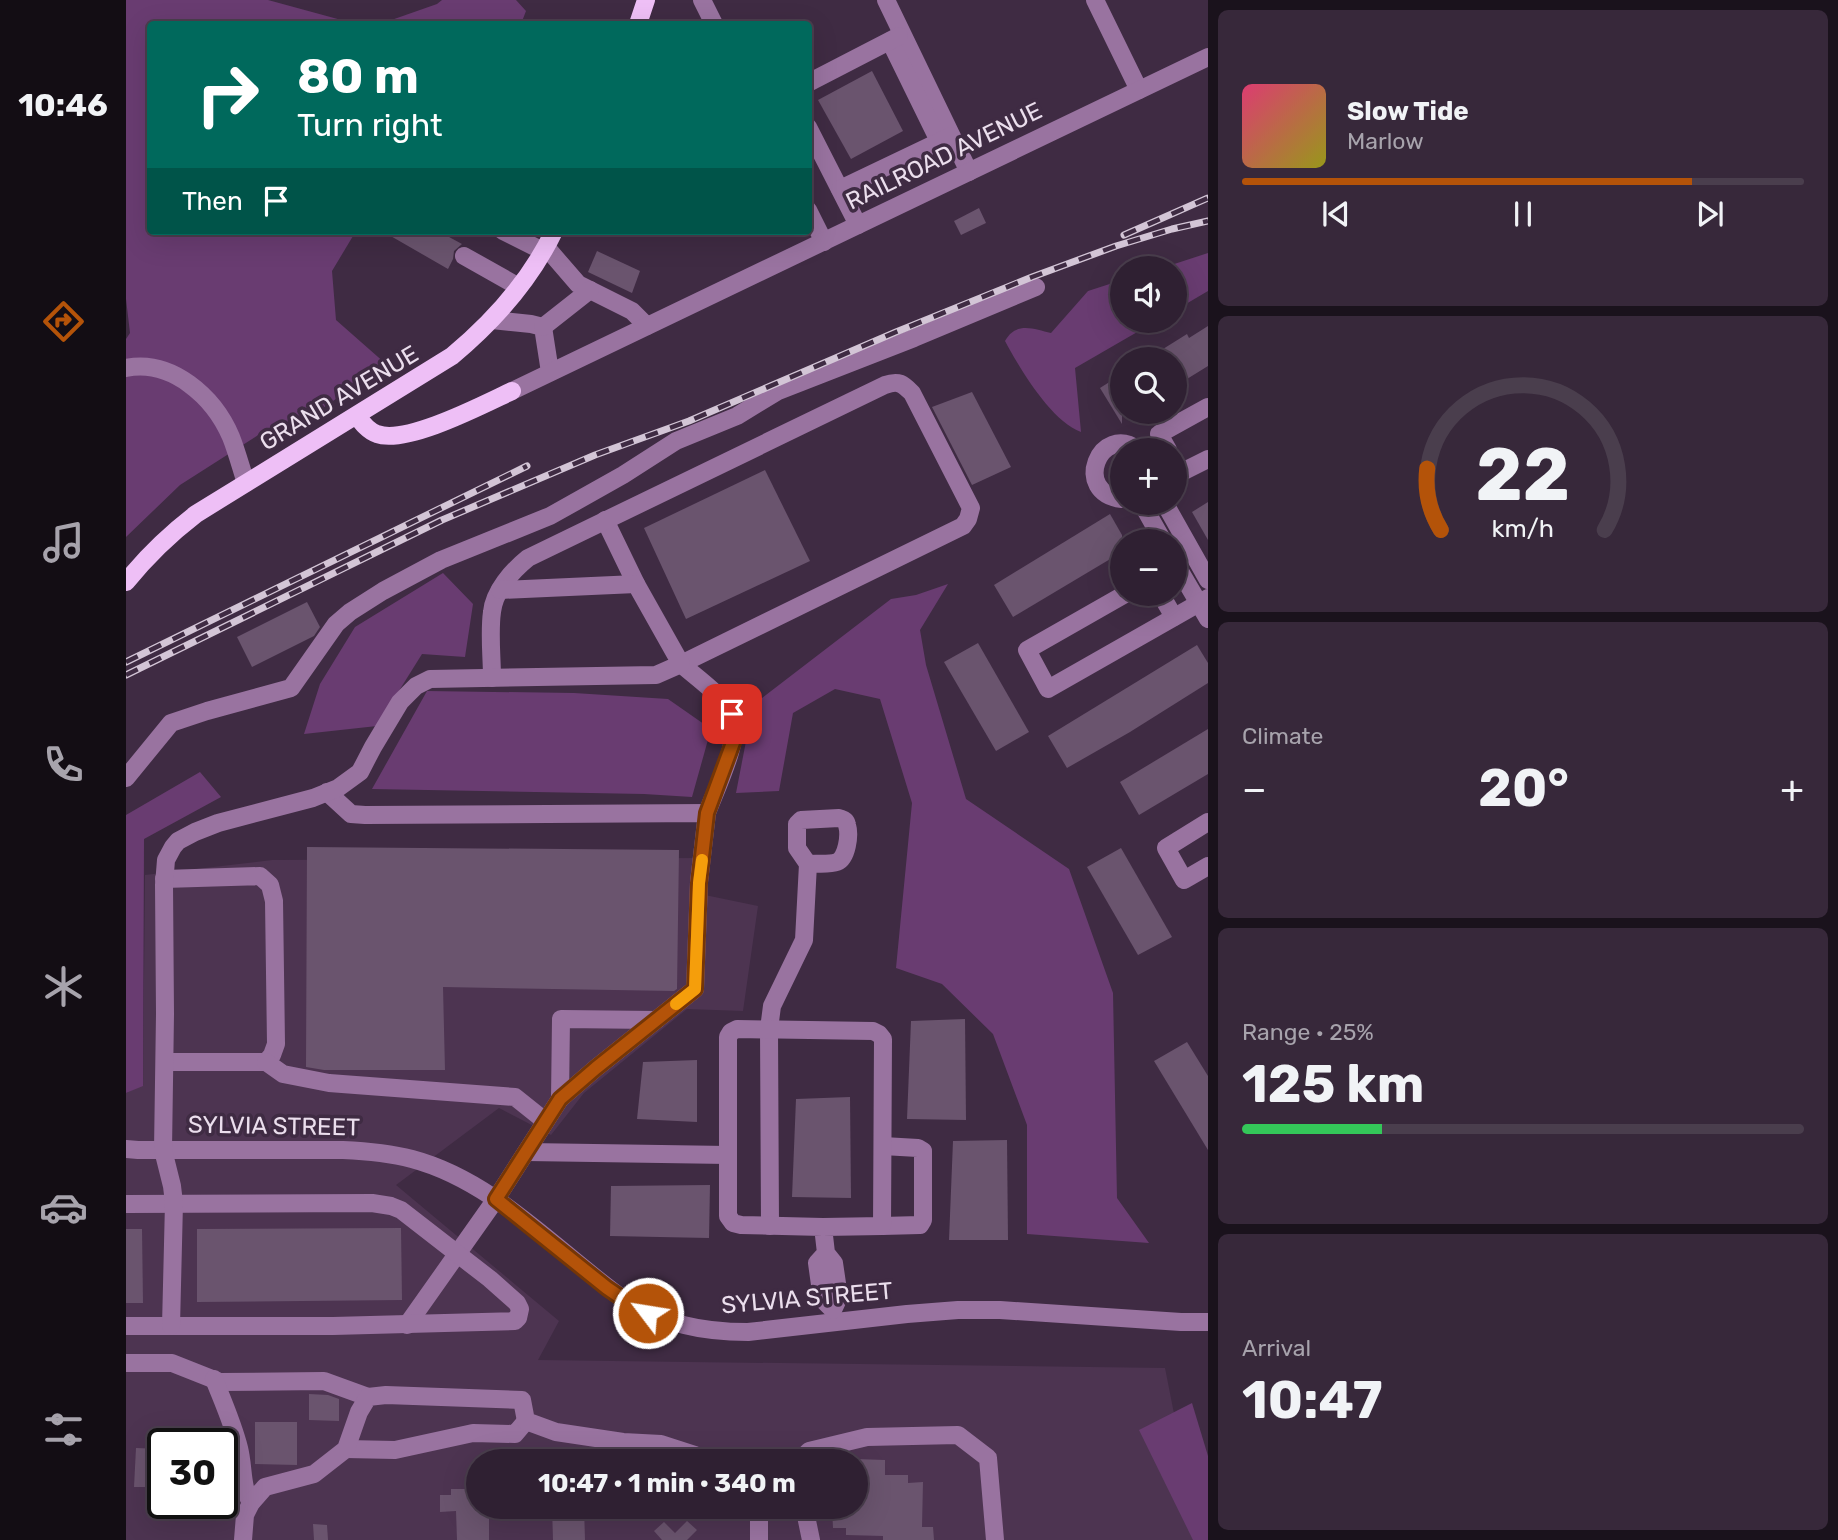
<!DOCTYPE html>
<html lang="en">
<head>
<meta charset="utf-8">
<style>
  body { margin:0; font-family:Rubik,sans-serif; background:#37283a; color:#f1f3f6; height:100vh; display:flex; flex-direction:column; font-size:26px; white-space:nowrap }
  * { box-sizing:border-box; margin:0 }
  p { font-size:23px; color:#a7a3ac }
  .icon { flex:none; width:38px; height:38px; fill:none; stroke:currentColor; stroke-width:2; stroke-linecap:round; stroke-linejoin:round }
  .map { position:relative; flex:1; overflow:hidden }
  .sheet { display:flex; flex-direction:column; gap:10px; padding:10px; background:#1a121c; width:630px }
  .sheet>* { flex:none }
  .hud { position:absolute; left:21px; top:21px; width:665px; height:214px; border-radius:7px; box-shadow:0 7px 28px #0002,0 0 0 2px #4a3e4d; background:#00695c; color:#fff; overflow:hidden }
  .tools { position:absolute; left:984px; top:256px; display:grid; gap:14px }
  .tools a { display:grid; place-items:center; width:77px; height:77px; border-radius:50%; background:#2f2032; box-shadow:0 7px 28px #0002,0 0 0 2px #4a3e4d; font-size:35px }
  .speed { position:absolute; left:21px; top:1428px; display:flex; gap:14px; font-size:35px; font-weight:700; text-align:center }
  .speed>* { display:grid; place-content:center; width:91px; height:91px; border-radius:50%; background:#2f2032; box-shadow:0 7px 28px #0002,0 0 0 2px #4a3e4d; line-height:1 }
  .speed .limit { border:4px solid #111; border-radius:10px; background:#fff; color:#111 }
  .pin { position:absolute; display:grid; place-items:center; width:60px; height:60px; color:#fff; margin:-30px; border-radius:14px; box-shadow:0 4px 10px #0006 }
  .me { position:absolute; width:77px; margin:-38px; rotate:301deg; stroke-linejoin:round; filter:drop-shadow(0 0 5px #0008) }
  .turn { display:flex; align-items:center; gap:24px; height:147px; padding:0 35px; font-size:32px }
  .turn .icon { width:91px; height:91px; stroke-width:2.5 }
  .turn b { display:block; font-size:49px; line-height:60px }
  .then { display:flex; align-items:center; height:66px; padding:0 35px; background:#0003; gap:14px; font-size:26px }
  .big { font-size:52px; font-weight:700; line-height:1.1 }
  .sheet .widget { flex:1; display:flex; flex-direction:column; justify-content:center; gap:10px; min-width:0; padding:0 24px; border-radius:10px; background:#37283a }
  .sheet .dial { align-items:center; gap:0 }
  .dial svg { height:182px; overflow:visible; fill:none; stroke:#4a3e4d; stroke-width:7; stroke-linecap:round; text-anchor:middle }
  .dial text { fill:#f1f3f6; stroke:none }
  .song { display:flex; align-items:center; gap:21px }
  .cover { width:84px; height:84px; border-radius:10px; background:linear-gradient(135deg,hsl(340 70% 55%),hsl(60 70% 35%)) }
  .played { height:7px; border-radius:4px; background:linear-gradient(90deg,#b45309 80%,#4a3e4d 80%) }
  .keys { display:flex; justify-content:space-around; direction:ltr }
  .heat { display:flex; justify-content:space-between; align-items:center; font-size:38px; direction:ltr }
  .charge { height:10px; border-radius:5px; background:linear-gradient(90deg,#34c759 25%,#4a3e4d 0) }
  .trip { position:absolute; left:340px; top:1449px; width:402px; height:70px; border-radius:35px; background:#2f2032; box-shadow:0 7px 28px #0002,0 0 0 2px #4a3e4d; font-weight:700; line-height:70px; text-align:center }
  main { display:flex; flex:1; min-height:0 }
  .tab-bar { display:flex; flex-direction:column; width:126px; justify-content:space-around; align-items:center; background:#130d14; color:#a7a3ac }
  .tab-bar .icon { width:49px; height:49px }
  .tab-bar .on { color:#b45309 }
  .tab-bar b { font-size:32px; color:#f1f3f6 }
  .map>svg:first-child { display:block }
</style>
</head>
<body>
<main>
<nav class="tab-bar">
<b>10:46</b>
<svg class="icon on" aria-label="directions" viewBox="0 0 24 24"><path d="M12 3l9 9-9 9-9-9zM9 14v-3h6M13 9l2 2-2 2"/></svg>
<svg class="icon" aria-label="music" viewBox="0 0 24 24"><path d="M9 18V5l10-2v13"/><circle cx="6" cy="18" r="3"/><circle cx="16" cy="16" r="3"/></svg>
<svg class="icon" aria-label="phone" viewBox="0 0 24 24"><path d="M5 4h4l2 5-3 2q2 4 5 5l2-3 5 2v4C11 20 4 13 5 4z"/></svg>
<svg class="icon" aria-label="climate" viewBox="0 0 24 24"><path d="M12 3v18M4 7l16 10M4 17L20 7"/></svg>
<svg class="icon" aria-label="car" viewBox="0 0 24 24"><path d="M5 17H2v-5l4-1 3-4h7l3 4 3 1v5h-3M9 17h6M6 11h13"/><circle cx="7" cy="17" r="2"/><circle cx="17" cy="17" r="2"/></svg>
<svg class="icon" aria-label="filters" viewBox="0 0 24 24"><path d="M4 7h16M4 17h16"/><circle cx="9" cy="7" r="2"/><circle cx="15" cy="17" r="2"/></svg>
</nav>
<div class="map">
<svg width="1082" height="1540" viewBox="0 0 1082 1540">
  <rect width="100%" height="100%" fill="#3f2b43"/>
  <path fill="#4d3451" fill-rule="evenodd" d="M 573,858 L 574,894 L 632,906 L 617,1011 L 561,1009 L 458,1093 L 425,1135 L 373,1108 L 270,1185 L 433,1321 L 412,1360 L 1039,1368 L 1073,1540 L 0,1540 L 0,1093 L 17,1085 L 19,875 L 146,860 ZM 37,1444 L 96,1444 L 96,1503 L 37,1503 ZM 352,1461 L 730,1461 L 730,1507 L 352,1507 Z"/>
  <g fill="#693c71">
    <polygon points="0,0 142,0 230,24 24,24 24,231 230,231 206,271 210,320 260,364 151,440 145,427 54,485 0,537 0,339 4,333 0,299"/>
    <polygon points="316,0 390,0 400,11 395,24 254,24 311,4"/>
    <polygon points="1082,253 1082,291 1048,311 1048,268 1036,268"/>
    <path d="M 996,280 L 996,320 L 1032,320 L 949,368 L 955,432 C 925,421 894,369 879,341 C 890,321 908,329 925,333 L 962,291 Z"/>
    <polygon points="317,573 347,604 339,657 296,654 251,726 178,734 194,684 229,627"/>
    <polygon points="822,584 794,630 800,665 840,799 943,869 987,993 991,1198 1023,1243 901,1234 901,1125 867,1034 816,984 770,968 786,803 754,699 709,689 667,713 653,791 610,793 627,705 765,599 790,595"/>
    <polygon points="301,691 448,693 542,699 585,729 566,797 518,794 246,789"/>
    <polygon points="74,772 95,797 18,839 17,1086 0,1093 0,815"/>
    <polygon points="1066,1403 1082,1456 1082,1540 1067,1540 1013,1430"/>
  </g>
  <g fill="#6a546e">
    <polygon points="746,71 777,131 725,159 692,100"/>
    <polygon points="853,208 860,223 835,235 828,221"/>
    <polygon points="256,231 312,231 336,244 328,251 327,259 322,269"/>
    <polygon points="471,251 514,271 506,293 462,272"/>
    <polygon points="1082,326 1082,366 1048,387 1048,359 1021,359 1061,334 1063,338"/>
    <polygon points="996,374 996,424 974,388"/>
    <polygon points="846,392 885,467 846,485 806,407"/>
    <polygon points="639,470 684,561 560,619 518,528"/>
    <polygon points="1082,502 1082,540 1066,512"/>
    <polygon points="984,514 996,535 996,552 887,617 868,585"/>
    <polygon points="181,602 194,627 188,636 126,667 111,637"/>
    <polygon points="852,643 903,732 870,751 818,662"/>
    <polygon points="1071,645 1082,663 1082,683 1004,732 941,768 922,736"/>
    <polygon points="1082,729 1082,774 1013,815 994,782"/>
    <polygon points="181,847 553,850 551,989 548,991 317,987 319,1070 198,1070 180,1067"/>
    <polygon points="995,848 1046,937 1012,955 961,867"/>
    <polygon points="839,1019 840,1120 781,1119 785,1021"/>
    <polygon points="1061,1042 1082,1076 1082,1150 1028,1061"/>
    <polygon points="571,1060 571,1122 511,1119 517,1062"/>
    <polygon points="724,1097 725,1198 666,1197 670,1099"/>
    <polygon points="881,1140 882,1240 823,1240 827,1141"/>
    <polygon points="584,1185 583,1238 484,1236 485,1186"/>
    <polygon points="275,1228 276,1300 71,1302 71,1229"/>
    <polygon points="0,1229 16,1229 17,1303 0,1303"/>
    <polygon points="183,1394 202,1395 213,1399 213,1421 183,1420"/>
    <polygon points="129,1422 171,1422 171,1465 129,1464"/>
    <polygon points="10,1448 37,1449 37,1487 8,1487"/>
    <polygon points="730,1459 759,1460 759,1475 782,1475 782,1483 797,1482 796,1527 807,1527 808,1540 757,1540 757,1536 720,1535 720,1528 707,1528 706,1507 730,1507"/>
    <polygon points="325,1489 352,1489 352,1507 363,1507 363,1540 331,1540 330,1511 314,1512 314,1495 325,1495"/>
    <polygon points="426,1507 458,1507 459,1540 427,1540"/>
    <polygon points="561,1521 571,1530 561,1540 536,1540 528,1531 538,1522 549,1533"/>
    <polygon points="187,1524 201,1525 202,1540 188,1540"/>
  </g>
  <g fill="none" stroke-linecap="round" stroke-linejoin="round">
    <g stroke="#9973a0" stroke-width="18">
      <polyline points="576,0 588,24"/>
      <polyline points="760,0 843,172"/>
      <polyline points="969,0 1013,90"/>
      <polyline points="764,41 813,141"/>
      <polyline points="682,83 773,36"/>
      <polyline points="682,127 732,225"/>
      <polyline points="714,189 825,136"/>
      <polyline points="682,210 698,242"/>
      <polyline points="377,231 417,251"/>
      <polyline points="420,247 452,284 506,311 521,326"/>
      <polyline points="338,256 393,287"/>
      <polyline points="366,320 405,324 417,327 424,372"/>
      <polyline points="417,327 464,290"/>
      <path d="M 0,368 C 46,359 88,397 105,437 C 111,452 115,468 120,483"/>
      <polyline points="386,391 1082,57"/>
      <polyline points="1042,450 1033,434 1082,407"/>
      <polyline points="1048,476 1082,459"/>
      <path d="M 996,499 C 945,493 974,422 1012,450"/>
      <polyline points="1015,502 1037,541"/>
      <polyline points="1038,502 1082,580"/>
      <polyline points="479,520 510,584"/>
      <polyline points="1048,561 1082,619"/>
      <polyline points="1001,593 901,650 922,689 1082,598"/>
      <polyline points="1034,593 1048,617"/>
      <path d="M 366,678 C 366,657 363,633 366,612 C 368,591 386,571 402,558 L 759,385 C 773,380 777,384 786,393 L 845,508 L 842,519 L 837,526 L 555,664 C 571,678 597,696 606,714 C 617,735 589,791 581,813"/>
      <polyline points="0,778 45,723 81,711 165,688 210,624 224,612 257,591 315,560 424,516 497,475 550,441 611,416 652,391 788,338 910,287"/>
      <polyline points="201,792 225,814 239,815 581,813 573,882 569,989 470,1068 434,1099 370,1199 281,1325"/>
      <polyline points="1082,822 1040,848 1058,880 1082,866"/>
      <polyline points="38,879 134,876 144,885 148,901 150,1044 146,1055 140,1062 39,1062"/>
      <polyline points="140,1062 157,1074 203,1083 389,1097 419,1121"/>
      <polyline points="434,1099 435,1019 530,1020"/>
      <path d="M 0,1149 L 12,1150 L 217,1150 C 240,1151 263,1153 286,1159 C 369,1181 432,1253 500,1301 C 542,1324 573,1332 622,1332 L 781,1314 L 832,1310 L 874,1310 L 1055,1322 L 1082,1322"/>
      <polyline points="401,1152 602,1155"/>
      <polyline points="0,1204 246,1203 265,1206 275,1210 364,1279 391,1303 394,1309 392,1318 389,1321 207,1326 0,1326"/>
      <path d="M 644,1226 L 643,1029 L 646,1006 L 678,940 L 682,864 L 671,848 L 671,824 L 675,820 L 713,818 C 718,820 720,820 721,825 C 724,835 721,858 711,862 C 703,865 691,863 682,864"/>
      <polyline points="756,1226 794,1225 797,1220 797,1151 792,1148 757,1146"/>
      <polyline points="697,1227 756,1226 757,1039 753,1034 747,1031 611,1029 605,1032 602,1037 602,1216 607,1223 615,1225 697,1227 700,1253 708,1263 713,1297 707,1310 696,1299 691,1263 700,1253"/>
      <polyline points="45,1326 48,1203 46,1186 37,1150 39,1014 38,885 40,860 47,847 52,841 69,832 92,823 187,798 212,788 234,772 247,747 274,702 290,686 304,679 530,675 555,664 510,584 374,590"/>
      <polyline points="0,1363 46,1363 94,1382 198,1381 242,1397"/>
      <path d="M 88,1379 C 97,1402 107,1424 113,1448 C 118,1468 115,1486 125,1503"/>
      <polyline points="220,1449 269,1450 347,1433 389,1434 400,1421"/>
      <polyline points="673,1461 683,1451 741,1437 832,1435 862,1458 869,1540"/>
      <polyline points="680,1507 680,1516 685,1540"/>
      <polyline points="117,1540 119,1515 125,1503 139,1487 188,1474 220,1449 233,1412 242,1397 260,1395 396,1400 400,1421 430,1432 497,1442 535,1444 569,1455 576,1461"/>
      <polyline points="633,1540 633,1507"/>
    </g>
    <g stroke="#eebff6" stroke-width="18">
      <polyline points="512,24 520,0"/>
      <path d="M 231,416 C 236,423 242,431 251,434 C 280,445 358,404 386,391"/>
      <path d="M 0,582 C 21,556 44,534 70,514 L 326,356 C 368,321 404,281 428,231"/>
    </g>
    <defs>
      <g id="rail">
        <polyline points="998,235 1082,198"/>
        <polyline points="0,662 401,466"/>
        <polyline points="0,675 316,520 469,455 563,421 770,332 906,277 990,246 1046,229 1082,221"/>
      </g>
    </defs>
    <use href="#rail" stroke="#d3c5d6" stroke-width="7"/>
    <use href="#rail" stroke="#3f2b43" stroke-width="4.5" stroke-dasharray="13" stroke-linecap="butt"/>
  </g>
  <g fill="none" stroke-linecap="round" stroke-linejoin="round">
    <defs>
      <polyline id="route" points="522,1313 500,1301 481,1288 370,1199 434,1099 470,1068 569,989 573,883 581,813 608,740 610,726 606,714"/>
    </defs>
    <use href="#route" stroke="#753606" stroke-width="18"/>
    <use href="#route" stroke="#b45309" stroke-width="12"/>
    <polyline stroke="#f59e0b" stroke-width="12" points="550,1004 569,989 573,883 576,860"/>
  </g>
  <g text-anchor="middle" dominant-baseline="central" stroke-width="7" stroke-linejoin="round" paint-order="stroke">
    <g font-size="24" fill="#ebdeed" stroke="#3f2b43">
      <text transform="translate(818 156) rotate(-26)">RAILROAD AVENUE</text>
      <text transform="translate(213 398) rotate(-31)">GRAND AVENUE</text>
      <text transform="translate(148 1126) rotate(1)">SYLVIA STREET</text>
      <text transform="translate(681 1298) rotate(-5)">SYLVIA STREET</text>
    </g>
  </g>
</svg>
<div class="tools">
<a><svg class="icon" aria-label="sound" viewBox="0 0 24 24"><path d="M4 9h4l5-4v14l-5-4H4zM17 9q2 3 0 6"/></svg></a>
<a><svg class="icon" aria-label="search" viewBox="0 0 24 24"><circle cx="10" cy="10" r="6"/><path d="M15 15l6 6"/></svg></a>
<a>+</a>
<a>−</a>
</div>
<div class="speed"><div class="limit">30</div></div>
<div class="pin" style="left:606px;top:714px;background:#d93025"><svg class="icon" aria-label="arrive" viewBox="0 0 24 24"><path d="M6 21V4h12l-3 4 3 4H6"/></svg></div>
<svg class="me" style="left:522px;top:1313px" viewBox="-20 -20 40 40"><circle r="17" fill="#b45309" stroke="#fff" stroke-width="3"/><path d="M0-11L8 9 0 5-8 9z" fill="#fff"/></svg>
<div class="trip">10:47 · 1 min · 340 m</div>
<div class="hud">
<div class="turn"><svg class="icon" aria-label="right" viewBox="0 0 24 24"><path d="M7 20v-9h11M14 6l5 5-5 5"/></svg><div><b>80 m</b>Turn right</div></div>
<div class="then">Then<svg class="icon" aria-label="arrive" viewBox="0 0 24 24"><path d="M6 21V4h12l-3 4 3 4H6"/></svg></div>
</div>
</div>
<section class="sheet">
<div class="widget">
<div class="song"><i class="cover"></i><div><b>Slow Tide</b><p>Marlow</p></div></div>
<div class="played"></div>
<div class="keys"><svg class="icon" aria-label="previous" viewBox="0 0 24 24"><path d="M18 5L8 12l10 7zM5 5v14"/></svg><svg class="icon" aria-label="pause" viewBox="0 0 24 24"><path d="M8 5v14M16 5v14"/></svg><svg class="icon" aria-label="next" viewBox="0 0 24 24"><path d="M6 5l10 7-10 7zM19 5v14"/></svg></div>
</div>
<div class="widget dial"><svg viewBox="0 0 100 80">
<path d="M14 69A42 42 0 1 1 86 69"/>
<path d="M14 69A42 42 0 0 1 8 42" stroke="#b45309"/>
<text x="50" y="56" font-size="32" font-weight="700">22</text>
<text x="50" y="72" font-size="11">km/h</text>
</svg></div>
<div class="widget"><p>Climate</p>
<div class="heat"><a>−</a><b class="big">20°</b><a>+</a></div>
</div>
<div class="widget"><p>Range · 25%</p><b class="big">125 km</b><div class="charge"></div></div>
<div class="widget"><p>Arrival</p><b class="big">10:47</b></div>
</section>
</main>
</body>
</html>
